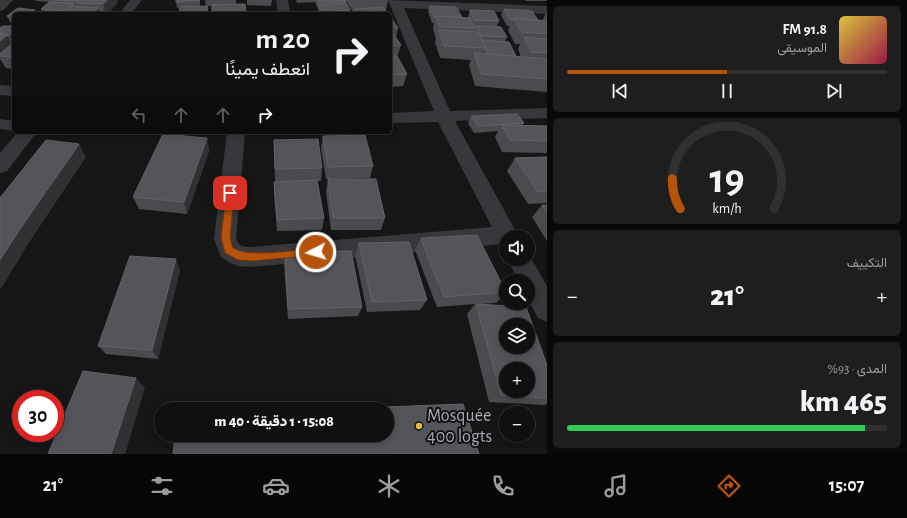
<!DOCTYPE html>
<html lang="ar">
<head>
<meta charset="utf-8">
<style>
  body { margin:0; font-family:"Alegreya Sans",Vazirmatn,sans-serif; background:#1e1e1f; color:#f1f3f6; direction:rtl; height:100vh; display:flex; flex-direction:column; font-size:15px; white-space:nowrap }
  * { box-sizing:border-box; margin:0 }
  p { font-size:13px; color:#9c9d9f }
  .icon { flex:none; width:22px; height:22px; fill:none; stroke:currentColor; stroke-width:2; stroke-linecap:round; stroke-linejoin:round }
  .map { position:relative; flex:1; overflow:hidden; direction:ltr }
  .side { display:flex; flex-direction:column; gap:6px; padding:6px; background:#090909; width:360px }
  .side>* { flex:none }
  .hud { position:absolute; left:12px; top:12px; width:380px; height:122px; border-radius:6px; box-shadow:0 2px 10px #0003,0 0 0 1px #303031; direction:rtl; background:#101011; color:#f1f3f6; overflow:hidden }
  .controls { position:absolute; left:499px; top:230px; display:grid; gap:8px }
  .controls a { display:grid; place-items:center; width:36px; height:36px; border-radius:50%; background:#101011; box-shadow:0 2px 10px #0003,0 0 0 1px #303031; font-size:20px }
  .speed { position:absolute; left:12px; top:390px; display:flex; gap:8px; font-size:20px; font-weight:700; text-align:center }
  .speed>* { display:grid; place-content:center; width:52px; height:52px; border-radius:50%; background:#101011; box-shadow:0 2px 10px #0003,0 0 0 1px #303031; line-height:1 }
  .speed .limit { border:6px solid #d22; background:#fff; color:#111 }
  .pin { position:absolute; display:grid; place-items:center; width:34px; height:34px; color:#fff; margin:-17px; border-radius:8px; box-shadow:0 2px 6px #0006 }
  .me { position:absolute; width:44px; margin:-22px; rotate:265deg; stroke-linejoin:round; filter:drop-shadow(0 0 3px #0008) }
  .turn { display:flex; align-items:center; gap:14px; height:84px; padding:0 16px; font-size:18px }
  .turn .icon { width:52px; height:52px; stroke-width:2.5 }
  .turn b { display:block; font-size:28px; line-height:34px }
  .lanes { display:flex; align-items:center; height:38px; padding:0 16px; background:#0003; justify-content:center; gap:20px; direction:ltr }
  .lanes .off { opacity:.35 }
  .big { font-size:30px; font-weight:800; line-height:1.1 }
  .side .tile { flex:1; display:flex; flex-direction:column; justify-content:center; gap:6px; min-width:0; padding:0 14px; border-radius:6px; background:#1e1e1f }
  .side .dial { align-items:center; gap:0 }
  .dial svg { height:104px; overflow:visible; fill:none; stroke:#303031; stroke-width:7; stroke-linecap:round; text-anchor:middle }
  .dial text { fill:#f1f3f6; stroke:none }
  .song { display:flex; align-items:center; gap:12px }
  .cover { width:48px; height:48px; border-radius:6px; background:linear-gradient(135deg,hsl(50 70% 55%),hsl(340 70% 35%)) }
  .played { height:4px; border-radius:2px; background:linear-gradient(90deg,#b45309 50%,#303031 50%) }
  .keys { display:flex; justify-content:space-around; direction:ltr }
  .heat { display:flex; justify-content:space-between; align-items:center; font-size:22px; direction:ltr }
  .charge { height:6px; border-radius:3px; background:linear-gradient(90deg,#34c759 93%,#303031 0) }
  .trip { position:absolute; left:154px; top:402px; width:240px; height:40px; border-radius:20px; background:#101011; box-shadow:0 2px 10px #0003,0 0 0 1px #303031; font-weight:800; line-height:40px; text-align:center; direction:rtl }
  .tabs { display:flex; height:64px; justify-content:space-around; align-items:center; background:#060607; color:#9c9d9f }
  .tabs .icon { width:28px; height:28px }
  .tabs .current { color:#b45309 }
  .tabs b { font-size:18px; color:#f1f3f6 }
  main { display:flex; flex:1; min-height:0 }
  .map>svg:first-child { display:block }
</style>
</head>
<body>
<main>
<section class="side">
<div class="tile">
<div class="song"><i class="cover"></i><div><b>91.8 FM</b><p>الموسيقى</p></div></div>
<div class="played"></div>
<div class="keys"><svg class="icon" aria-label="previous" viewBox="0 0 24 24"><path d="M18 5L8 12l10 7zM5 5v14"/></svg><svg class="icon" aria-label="pause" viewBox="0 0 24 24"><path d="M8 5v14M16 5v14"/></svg><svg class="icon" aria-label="next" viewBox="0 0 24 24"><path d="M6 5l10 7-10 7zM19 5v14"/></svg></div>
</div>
<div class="tile dial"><svg viewBox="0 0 100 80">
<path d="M14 69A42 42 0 1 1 86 69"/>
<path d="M14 69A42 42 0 0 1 8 46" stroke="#b45309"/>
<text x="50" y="56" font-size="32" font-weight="700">19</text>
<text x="50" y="72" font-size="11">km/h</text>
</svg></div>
<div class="tile"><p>التكييف</p>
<div class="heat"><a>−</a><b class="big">21°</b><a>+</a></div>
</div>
<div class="tile"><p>المدى · 93%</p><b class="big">465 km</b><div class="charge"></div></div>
</section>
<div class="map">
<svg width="547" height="454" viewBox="0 0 547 454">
  <rect width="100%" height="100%" fill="#161617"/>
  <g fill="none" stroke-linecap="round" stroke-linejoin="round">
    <g fill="#37373c" fill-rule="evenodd">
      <polygon points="0,0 13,0 4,10 0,11"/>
      <polygon points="130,0 142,0 131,14 119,14"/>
      <polygon points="276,0 288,0 290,14 278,14"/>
      <path d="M 388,0 L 547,6 L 547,14 L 404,8 L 450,111 L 547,108 L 547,118 L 455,121 L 519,237 L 506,237 L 506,245 L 503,244 L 252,267 L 238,266 L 230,263 L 221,257 L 214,239 L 227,132 L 245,132 L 236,239 C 239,247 244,247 252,247 L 492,227 L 438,122 L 390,123 L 390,113 L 434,111 Z"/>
      <polygon points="0,85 14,86 14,96 0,95"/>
      <polygon points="0,119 14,121 14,131 0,129"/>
      <polygon points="18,132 37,132 7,171 0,173 0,153"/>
      <polygon points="528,253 547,286 547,322 538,318 528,299 528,281 519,281 507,259 528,259"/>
    </g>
  </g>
  <g fill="#4a4a4f">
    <polygon points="35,0 117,0 118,2 108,14 14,14 14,22 10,22 7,16 18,8 35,10 36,13 38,12 42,12 41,9 49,2 36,1"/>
    <polygon points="176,0 200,0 200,6 206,6 205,0 236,0 236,4 245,4 246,14 212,14 212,6 208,6 208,14 179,14 180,7 177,8"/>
    <polygon points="247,0 272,0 271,6 247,5"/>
    <polygon points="296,0 345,0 346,1 346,3 350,10 350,13 352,14 319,14 318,11 318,9 315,2 297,3"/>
    <polygon points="346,0 388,0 386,10 385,10 388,14 354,14 355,12 353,12 346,1"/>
    <polygon points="525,0 547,0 546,1 525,1"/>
    <polygon points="429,6 462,18 469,18 468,16 470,10 499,21 497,26 507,37 505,41 516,56 521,57 518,49 520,44 515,44 508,30 510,26 507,26 501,15 504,9 538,20 543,20 543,19 546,13 547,13 547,92 475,86 469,65 471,60 440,58 435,42 436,39 433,28 434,23 432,23 428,12"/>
    <polygon points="390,16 398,28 396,38 401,45 397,57 407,74 403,86 390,87"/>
    <polygon points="14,26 14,41 12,43 11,43 12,44 14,42 14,69 6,68 0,59 0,28"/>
    <polygon points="471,116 524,123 523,125 547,126 547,153 502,152 495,137 498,131 474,133 468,123"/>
    <polygon points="323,136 373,166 370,178 326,179 321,148"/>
    <polygon points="207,138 209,151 187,214 139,209 133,197"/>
    <polygon points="274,140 322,168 321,181 317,181 324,218 322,230 277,231 274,194 274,182 285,181 275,181"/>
    <polygon points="547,157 547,203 528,204 507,171 515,158"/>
    <polygon points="328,179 385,218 381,230 331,230 326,192"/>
    <polygon points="542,205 547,205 547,241 532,217"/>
    <polygon points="421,238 506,293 496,303 480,304 547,365 547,404 544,405 489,402 467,314 475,304 437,307 415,250"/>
    <polygon points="359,243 427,300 420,310 367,312 355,255"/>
    <polygon points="285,252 362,307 358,316 288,319 284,264"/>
    <polygon points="180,270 158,359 106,354 98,346"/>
  </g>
  <g fill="#313134">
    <polygon points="107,0 117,0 118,2 108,14 106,14 103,4"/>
    <polygon points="98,8 100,14 93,14"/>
    <polygon points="35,10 36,14 29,14"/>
    <polygon points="14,32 14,41 12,43 9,36"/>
    <polygon points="7,35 13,47 0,56 0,41"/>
    <polygon points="207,138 209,151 187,214 184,202"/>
    <polygon points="79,144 86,157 30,241 0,290 0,260 20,229"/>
    <polygon points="176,259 180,270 158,359 152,350"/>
    <polygon points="136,378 145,388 125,454 111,454"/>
  </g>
  <g fill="#54555a" stroke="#626268" fill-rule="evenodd">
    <polygon points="54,0 79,0 78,1"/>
    <polygon points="79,0 107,0 103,4 77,3"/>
    <polygon points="176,0 200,0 176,2"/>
    <polygon points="317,0 345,0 346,1 319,3"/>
    <polygon points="49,2 74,3 66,11 41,9"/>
    <polygon points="346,3 350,10 322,12 318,5"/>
    <polygon points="245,4 246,12 212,14 212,5"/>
    <polygon points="71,6 98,8 93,14 63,14"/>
    <polygon points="207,6 208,14 179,14 180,7"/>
    <polygon points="429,6 456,7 462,17 434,17"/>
    <polygon points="383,7 388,14 358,14 355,9"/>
    <polygon points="18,8 35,10 29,14 14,14 14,17 7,16"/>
    <polygon points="504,9 532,11 538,20 514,18 513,20 510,20"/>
    <polygon points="470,10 494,11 499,21 474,20"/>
    <polygon points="38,12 64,13 63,14 36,14"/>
    <polygon points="352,13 352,14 327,14"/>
    <polygon points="390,16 398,28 390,28"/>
    <polygon points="436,16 470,18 475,28 440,27"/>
    <polygon points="514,18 547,21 547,34 521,32"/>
    <polygon points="3,26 14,26 14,29 13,30 14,32 9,36 7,36 7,35 0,34 0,28"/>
    <polygon points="476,26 501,27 507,37 481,36"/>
    <polygon points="439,30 478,32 486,48 444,46"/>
    <polygon points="390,32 392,32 401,45 390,46"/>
    <polygon points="0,34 7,35 0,41"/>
    <polygon points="524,37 547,39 547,53 531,52"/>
    <polygon points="482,40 509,42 516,56 488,54"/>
    <polygon points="14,42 14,57 0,56 0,54"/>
    <polygon points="474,53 547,59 547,79 481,74"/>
    <polygon points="390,56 397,56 407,74 390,75"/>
    <polygon points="517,114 524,123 478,126 471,116"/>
    <polygon points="502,125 547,126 547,141 510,140"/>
    <polygon points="163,134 207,138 184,202 133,197"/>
    <polygon points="365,135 373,166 328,167 323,136"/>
    <polygon points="318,139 322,168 275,169 274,140"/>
    <polygon points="46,140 79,144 20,229 0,260 0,198"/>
    <polygon points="547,157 547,191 538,192 515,158"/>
    <polygon points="328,179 376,179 385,218 333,218"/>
    <polygon points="317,180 324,218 277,220 274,182"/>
    <polygon points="542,205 547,205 547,213"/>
    <polygon points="477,235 506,292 444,297 421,238"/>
    <polygon points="409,242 427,300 372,302 359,243"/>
    <polygon points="351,251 362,307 288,309 285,252"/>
    <polygon points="130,256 176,259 152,350 98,346"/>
    <path d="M 476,304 L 526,307 L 547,365 L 547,398 L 501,395 ZM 506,325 L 528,325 L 528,347 L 506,347 ZM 506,369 L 528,369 L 528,391 L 506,391 Z"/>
    <polygon points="83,371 136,378 111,454 48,454"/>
    <polygon points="463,404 479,454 173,454 175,435 387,435 387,409 331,409"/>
  </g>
  <path fill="#b45309" stroke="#753606" d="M 230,190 L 234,193 L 230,238 L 233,248 C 251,258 294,250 316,248 L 319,249 L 321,252 L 319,255 L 252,261 L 238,260 L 225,253 L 221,238 L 226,193 Z"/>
  <circle fill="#e3bb41" stroke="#111112" stroke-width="1.5" cx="419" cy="426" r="4"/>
  <g text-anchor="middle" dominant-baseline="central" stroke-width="4" stroke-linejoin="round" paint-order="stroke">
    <g font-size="18" fill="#a9acb6" stroke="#111112" text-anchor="start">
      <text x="427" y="416">Mosquée<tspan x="427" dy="21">400 logts</tspan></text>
    </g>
  </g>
</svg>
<div class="controls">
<a><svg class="icon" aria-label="sound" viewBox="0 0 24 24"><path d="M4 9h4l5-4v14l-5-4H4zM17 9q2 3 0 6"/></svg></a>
<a><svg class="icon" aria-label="search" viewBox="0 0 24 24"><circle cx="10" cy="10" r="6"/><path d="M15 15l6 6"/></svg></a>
<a><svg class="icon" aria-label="layers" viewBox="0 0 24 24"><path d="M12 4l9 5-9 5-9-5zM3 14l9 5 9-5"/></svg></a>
<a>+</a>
<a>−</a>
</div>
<div class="speed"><div class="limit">30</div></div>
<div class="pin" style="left:230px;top:193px;background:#d93025"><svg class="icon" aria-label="arrive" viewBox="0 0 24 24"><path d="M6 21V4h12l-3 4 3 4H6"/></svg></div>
<svg class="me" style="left:316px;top:252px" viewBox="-20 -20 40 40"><circle r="17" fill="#b45309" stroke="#fff" stroke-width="3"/><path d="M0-11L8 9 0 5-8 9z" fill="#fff"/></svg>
<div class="trip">15:08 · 1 دقيقة · 40 m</div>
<div class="hud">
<div class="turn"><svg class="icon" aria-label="right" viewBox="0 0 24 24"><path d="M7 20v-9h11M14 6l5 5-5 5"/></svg><div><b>20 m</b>انعطف يمينًا</div></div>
<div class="lanes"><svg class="icon off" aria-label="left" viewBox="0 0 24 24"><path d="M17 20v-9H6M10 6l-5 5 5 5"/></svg><svg class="icon off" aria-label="ahead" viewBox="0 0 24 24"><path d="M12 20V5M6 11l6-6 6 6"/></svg><svg class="icon off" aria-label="ahead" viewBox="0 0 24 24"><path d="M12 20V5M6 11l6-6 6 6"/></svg><svg class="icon" aria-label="right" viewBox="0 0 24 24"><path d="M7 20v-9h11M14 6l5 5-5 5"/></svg></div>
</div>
</div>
</main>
<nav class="tabs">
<b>15:07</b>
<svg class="icon current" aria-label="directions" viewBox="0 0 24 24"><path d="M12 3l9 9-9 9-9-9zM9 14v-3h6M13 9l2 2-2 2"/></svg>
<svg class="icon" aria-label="music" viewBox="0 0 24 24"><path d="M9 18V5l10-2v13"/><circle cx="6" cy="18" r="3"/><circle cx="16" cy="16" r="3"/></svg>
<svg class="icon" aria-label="phone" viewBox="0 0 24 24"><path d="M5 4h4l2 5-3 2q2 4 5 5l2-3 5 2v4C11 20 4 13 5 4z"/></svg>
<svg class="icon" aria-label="climate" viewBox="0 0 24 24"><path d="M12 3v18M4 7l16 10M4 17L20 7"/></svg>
<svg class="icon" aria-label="car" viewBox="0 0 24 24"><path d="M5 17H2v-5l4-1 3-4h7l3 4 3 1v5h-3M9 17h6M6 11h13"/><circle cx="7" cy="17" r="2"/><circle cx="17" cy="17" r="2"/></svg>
<svg class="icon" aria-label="filters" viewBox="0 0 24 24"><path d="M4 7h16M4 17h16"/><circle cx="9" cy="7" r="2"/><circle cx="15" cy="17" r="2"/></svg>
<b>21°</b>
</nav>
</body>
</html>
